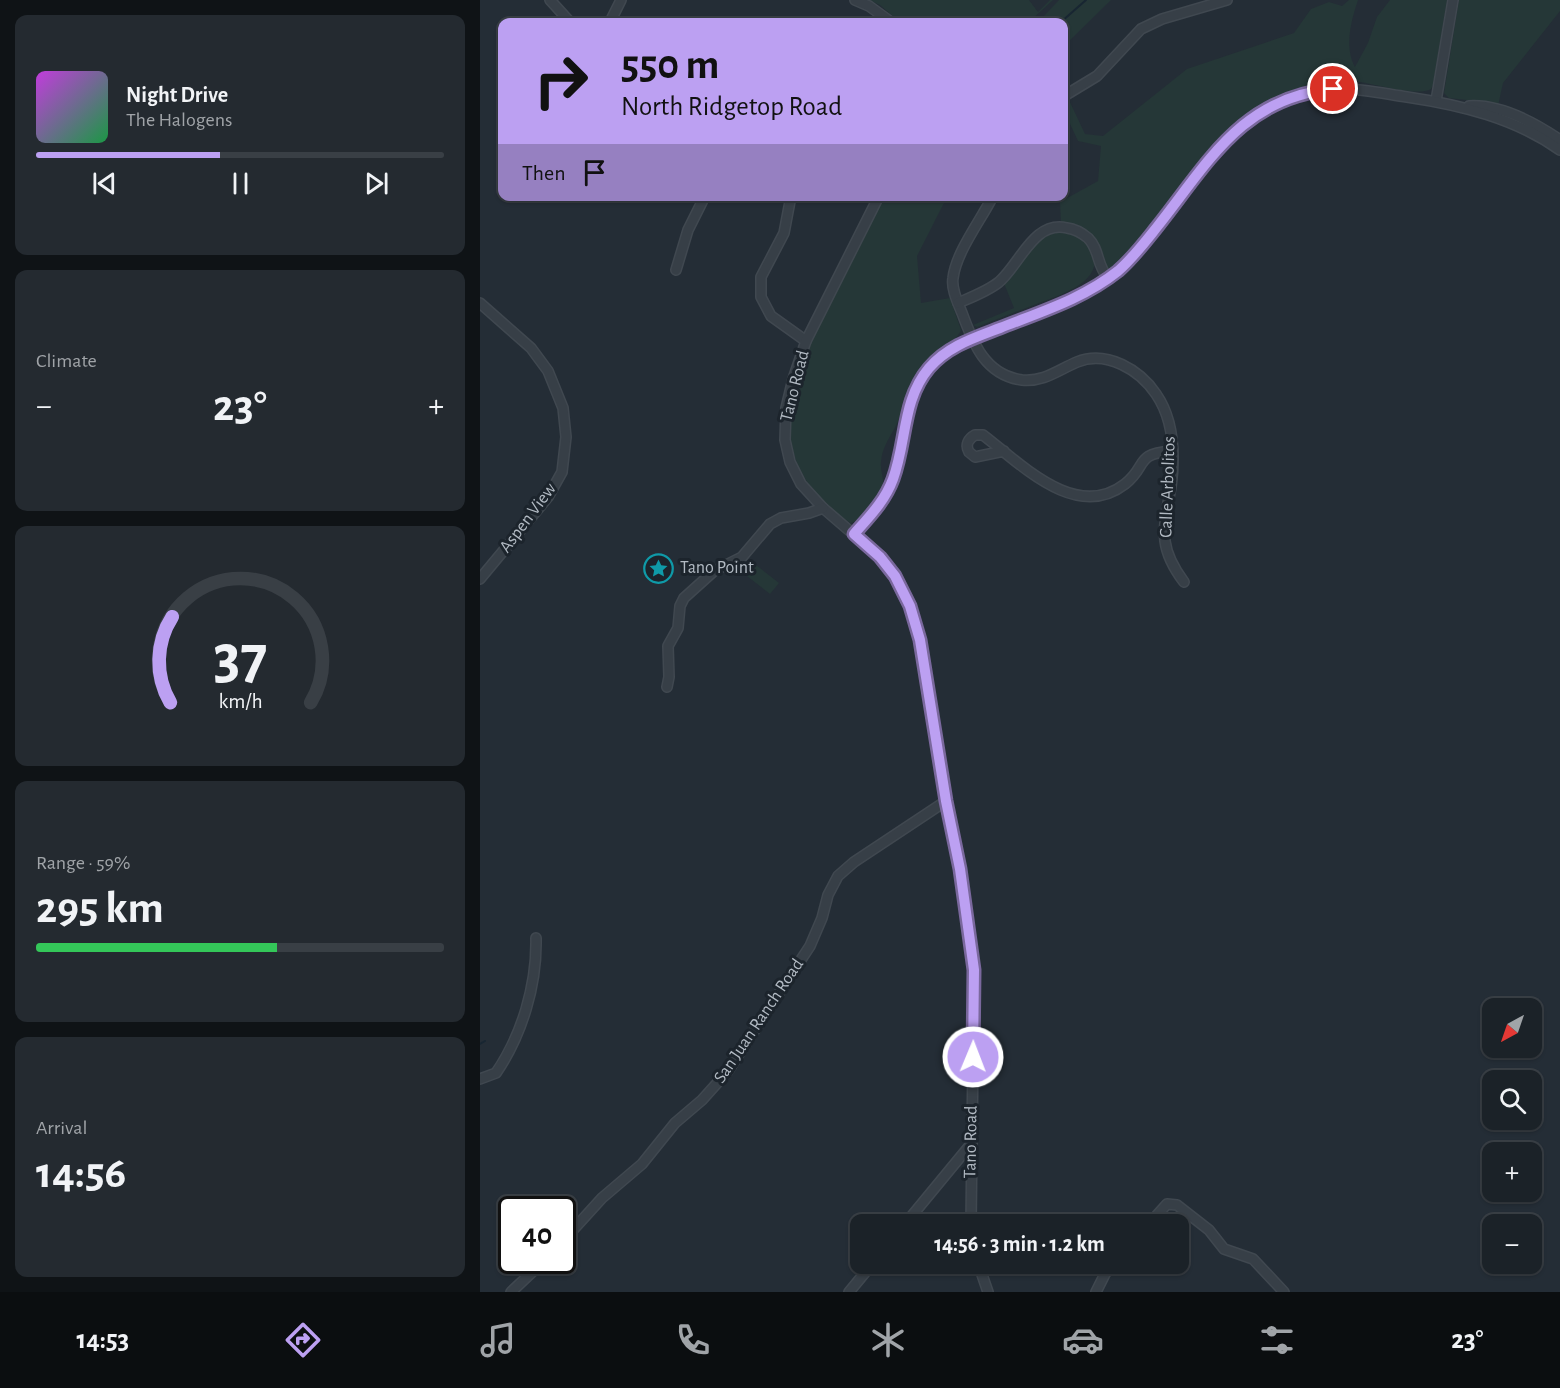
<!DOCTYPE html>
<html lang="en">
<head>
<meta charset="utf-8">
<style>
  body { margin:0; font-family:"Alegreya Sans",sans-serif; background:#242a30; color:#f1f3f6; height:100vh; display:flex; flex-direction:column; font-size:22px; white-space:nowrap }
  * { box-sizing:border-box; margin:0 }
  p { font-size:20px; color:#a0a4a8 }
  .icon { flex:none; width:33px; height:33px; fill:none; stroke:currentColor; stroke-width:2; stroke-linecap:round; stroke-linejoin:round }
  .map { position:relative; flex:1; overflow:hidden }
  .details { display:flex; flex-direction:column; gap:15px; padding:15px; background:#0f1316; width:480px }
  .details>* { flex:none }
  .guide { position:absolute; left:18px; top:18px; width:570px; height:183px; border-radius:12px; box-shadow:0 2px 4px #0004,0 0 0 2px #393f45; background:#bca0f2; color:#111; overflow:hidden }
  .needle { width:39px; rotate:220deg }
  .tools { position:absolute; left:1002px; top:998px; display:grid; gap:12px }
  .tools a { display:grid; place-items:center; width:60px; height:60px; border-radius:12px; background:#1b2228; box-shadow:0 2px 4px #0004,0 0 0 2px #393f45; font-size:30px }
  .speed { position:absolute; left:18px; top:1196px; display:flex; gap:12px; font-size:30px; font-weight:700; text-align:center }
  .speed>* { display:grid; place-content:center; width:78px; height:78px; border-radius:50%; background:#1b2228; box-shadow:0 2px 4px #0004,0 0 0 2px #393f45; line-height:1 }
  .speed .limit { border:3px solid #111; border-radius:9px; background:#fff; color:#111 }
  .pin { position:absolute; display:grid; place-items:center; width:51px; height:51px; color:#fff; margin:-26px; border:3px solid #fff; border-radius:50%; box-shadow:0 2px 6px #0007 }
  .me { position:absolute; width:66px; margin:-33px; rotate:1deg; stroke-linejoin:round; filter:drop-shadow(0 0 4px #0008) }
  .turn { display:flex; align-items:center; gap:21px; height:126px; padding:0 24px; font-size:27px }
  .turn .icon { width:78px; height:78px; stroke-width:2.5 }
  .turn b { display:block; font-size:42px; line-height:51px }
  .then { display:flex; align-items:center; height:57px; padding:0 24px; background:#0003; gap:12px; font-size:22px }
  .big { font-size:45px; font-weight:600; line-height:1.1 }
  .details .widget { flex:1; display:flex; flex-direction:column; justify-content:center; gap:9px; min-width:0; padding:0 21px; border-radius:12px; background:#242a30 }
  .details .dial { align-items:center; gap:0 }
  .dial svg { height:156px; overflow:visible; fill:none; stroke:#393f45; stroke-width:7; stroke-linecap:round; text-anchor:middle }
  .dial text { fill:#f1f3f6; stroke:none }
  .song { display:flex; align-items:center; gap:18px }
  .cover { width:72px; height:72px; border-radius:9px; background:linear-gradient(135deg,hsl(290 70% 55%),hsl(140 70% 35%)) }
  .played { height:6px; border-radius:3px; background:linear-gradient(90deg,#bca0f2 45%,#393f45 45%) }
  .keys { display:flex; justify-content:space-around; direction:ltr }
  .heat { display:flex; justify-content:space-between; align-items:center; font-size:33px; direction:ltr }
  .charge { height:9px; border-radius:4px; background:linear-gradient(90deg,#34c759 59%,#393f45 0) }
  .trip { position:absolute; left:370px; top:1214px; width:339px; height:60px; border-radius:12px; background:#1b2228; box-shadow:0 2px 4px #0004,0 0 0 2px #393f45; font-weight:600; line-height:60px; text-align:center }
  .tab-bar { display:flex; height:96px; justify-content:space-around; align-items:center; background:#0b0e10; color:#a0a4a8 }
  .tab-bar .icon { width:42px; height:42px }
  .tab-bar .current { color:#bca0f2 }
  .tab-bar b { font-size:27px; color:#f1f3f6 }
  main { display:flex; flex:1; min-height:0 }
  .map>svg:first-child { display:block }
</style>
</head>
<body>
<main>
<section class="details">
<div class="widget">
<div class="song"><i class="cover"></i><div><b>Night Drive</b><p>The Halogens</p></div></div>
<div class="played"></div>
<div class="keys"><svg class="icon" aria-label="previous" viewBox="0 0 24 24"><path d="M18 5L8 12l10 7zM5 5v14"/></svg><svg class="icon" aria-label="pause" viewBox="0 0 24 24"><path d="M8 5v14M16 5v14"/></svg><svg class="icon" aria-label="next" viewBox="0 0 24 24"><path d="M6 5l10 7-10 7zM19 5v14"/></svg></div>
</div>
<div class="widget"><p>Climate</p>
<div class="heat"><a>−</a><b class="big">23°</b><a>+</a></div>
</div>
<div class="widget dial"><svg viewBox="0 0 100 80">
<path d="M14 69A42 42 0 1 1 86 69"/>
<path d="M14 69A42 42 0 0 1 15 25" stroke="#bca0f2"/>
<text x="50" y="56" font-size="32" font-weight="700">37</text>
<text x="50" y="72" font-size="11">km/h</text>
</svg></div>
<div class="widget"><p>Range · 59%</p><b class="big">295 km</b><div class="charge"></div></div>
<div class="widget"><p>Arrival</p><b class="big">14:56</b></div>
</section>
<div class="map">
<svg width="1080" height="1292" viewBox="0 0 1080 1292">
  <rect width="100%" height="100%" fill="#242d36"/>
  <g fill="#253737">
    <polygon points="389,0 549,0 558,12 570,0 573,0 549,22 420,22 400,5"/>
    <polygon points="579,0 631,0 584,46 584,22 555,22 565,15"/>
    <path d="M 869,0 L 878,0 C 871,21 864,47 875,67 L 888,43 L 897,17 L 910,0 L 967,0 L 953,85 L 951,89 C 936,97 897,84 879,82 C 857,80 833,84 812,91 C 726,117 696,214 633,268 L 627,268 L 624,265 C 612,245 607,224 581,223 L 580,202 L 618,181 L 621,146 L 598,141 L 584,111 L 584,100 L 588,98 L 605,134 L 623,136 L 707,69 L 814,33 L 831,9 L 849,2 L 862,6 Z"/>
    <polygon points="979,0 1080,0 1080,11 1023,83 1018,106 1004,102 969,98 964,93"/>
    <path d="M 405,197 L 467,197 L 437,256 L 441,303 L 470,298 L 481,330 C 477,342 451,355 441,368 C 428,385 427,400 419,419 C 413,434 402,445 401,462 C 400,471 405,481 403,490 L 380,519 L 371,523 C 340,505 314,473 310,436 C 303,369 374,257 405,197 Z"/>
    <path d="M 587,232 C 597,234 608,241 612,251 C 627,283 574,297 554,305 C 535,312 516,320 497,327 L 493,325 L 534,308 L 523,281 C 542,258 555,232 587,232 Z"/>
    <polygon points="276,565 299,583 290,594 267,576"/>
  </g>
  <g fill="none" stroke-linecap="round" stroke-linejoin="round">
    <g stroke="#182632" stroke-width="2">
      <polyline points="581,22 606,0"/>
      <polyline points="0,1044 5,1041"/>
    </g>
    <defs>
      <g id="minor">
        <polyline points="70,0 90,22"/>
        <polyline points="375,0 389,6 411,22"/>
        <polyline points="130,22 141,0"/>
        <polyline points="584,96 617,76 661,29 682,19 747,0"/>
        <polyline points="956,101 973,0"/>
        <path d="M 989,106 C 1021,104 1055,123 1080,140"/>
        <polyline points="311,196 304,233 281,277 281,297 291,316 326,341"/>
        <polyline points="399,196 326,341 313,379 306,408 305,440 310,462 321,484 343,508 400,557 415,576 430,606 440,640 466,801 480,869 494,970 491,1224"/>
        <path d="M 513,196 C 501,220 476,252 473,278 C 471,289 478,303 482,313 C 493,343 505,375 542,380 C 564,382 578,370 597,362 C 627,350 660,370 676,394 C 694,420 695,457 691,487 C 688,504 683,523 685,541 C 687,557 695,570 704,582"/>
        <polyline points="196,270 208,230 225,196"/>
        <polyline points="0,303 51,348 68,371 83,408 86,437 82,472 68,497 0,579"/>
        <path d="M 478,303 C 492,297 508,291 519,282 C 540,264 554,220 587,228 C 595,229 602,233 608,238 C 620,250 616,264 628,278"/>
        <path d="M 524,451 L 495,457 L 489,452 C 485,445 488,439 495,435 L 503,435 C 541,464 596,522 645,484 C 668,466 654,454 691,451"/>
        <path d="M 374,534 C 389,516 406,500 414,477 C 426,441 422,402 447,371 C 465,348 491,339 518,329 C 554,315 592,303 624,281 C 649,264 666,240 685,217 C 735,153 772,90 862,89 C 884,89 906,94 927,97 C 981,105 1035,118 1080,150"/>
        <polyline points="187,687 189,677 188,646 198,628 200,606 204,598 234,571 262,557 290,524 301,518 329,513 343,508"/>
        <path d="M 0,1079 L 16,1073 C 42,1035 57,985 56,938"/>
        <polyline points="425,1224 491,1144"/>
        <polyline points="669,1224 687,1204 697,1205 729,1230 744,1249 773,1259 804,1292"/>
        <polyline points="82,1242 122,1198 162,1164 195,1123 222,1100 248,1071 330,946 342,918 348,895 358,876 374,862 466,801"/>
        <polyline points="498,1263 508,1292"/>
        <polyline points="31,1292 65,1260"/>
        <polyline points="369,1292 393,1263"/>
        <polyline points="616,1292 625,1274 634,1263"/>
      </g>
    </defs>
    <use href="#minor" stroke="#404850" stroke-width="12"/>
    <use href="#minor" stroke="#373f47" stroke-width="9"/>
  </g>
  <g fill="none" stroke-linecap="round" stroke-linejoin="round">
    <defs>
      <path id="route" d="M 493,1057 L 494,970 L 480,869 L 466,801 L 440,640 L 430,606 L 415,576 L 400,557 L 374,534 C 389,517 405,501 413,479 C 427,441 422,400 449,368 C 468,346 494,338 520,328 C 560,312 603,299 638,271 C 653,258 665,242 677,227 C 728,163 762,97 853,89"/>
    </defs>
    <use href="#route" stroke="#7a689d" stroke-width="15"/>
    <use href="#route" stroke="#bca0f2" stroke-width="10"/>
  </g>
  <defs>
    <symbol id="sight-ring" viewBox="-11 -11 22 22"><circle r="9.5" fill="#1c242c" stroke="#0f9aa8" stroke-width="1.5"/><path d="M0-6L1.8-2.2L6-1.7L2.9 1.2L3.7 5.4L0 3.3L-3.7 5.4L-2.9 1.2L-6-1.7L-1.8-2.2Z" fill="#0f9aa8"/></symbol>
  </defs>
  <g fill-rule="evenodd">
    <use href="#sight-ring" x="162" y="552" width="33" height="33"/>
  </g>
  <g text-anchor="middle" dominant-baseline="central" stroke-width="6" stroke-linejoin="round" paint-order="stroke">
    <g font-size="18" fill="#b2bac3" stroke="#1c242c">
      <text transform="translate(315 386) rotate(-76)">Tano Road</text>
      <text transform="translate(688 487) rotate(-88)">Calle Arbolitos</text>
      <text transform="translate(48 518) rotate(-53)">Aspen View</text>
      <text transform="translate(279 1021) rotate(-56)">San Juan Ranch Road</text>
      <text transform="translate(491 1142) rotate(-89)">Tano Road</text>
    </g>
    <g font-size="18" fill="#b2bac3" stroke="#1c242c" text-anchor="start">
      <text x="200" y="568">Tano Point</text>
    </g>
  </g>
</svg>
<div class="tools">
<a><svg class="needle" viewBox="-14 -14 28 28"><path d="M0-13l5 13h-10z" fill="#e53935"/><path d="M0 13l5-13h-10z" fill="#a0a4a8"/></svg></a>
<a><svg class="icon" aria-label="search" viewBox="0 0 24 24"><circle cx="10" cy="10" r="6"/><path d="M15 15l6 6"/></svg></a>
<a>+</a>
<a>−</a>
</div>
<div class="speed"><div class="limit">40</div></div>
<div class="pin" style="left:853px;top:89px;background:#d93025"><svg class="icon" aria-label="arrive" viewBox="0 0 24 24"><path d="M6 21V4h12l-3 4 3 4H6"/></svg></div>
<svg class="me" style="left:493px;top:1057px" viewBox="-20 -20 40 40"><circle r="17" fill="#bca0f2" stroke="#fff" stroke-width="3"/><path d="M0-11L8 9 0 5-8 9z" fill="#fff"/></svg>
<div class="trip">14:56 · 3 min · 1.2 km</div>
<div class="guide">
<div class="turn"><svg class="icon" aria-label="right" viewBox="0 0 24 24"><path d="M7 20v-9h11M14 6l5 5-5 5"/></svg><div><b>550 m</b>North Ridgetop Road</div></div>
<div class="then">Then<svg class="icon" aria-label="arrive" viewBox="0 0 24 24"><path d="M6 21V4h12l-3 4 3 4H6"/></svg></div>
</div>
</div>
</main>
<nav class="tab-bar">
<b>14:53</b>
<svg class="icon current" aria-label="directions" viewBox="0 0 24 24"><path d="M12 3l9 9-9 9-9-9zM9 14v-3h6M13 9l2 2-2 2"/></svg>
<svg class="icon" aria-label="music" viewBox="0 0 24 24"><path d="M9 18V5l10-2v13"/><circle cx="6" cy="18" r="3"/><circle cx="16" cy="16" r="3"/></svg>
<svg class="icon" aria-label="phone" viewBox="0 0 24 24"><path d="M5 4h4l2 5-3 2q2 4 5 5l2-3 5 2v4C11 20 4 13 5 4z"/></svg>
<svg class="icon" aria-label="climate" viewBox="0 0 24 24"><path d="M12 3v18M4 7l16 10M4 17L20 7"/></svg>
<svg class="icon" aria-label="car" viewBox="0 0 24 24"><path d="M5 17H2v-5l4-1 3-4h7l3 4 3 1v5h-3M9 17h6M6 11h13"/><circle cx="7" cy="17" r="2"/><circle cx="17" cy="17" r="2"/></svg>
<svg class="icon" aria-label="filters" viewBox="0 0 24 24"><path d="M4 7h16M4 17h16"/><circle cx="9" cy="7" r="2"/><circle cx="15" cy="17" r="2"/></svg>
<b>23°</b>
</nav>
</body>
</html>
